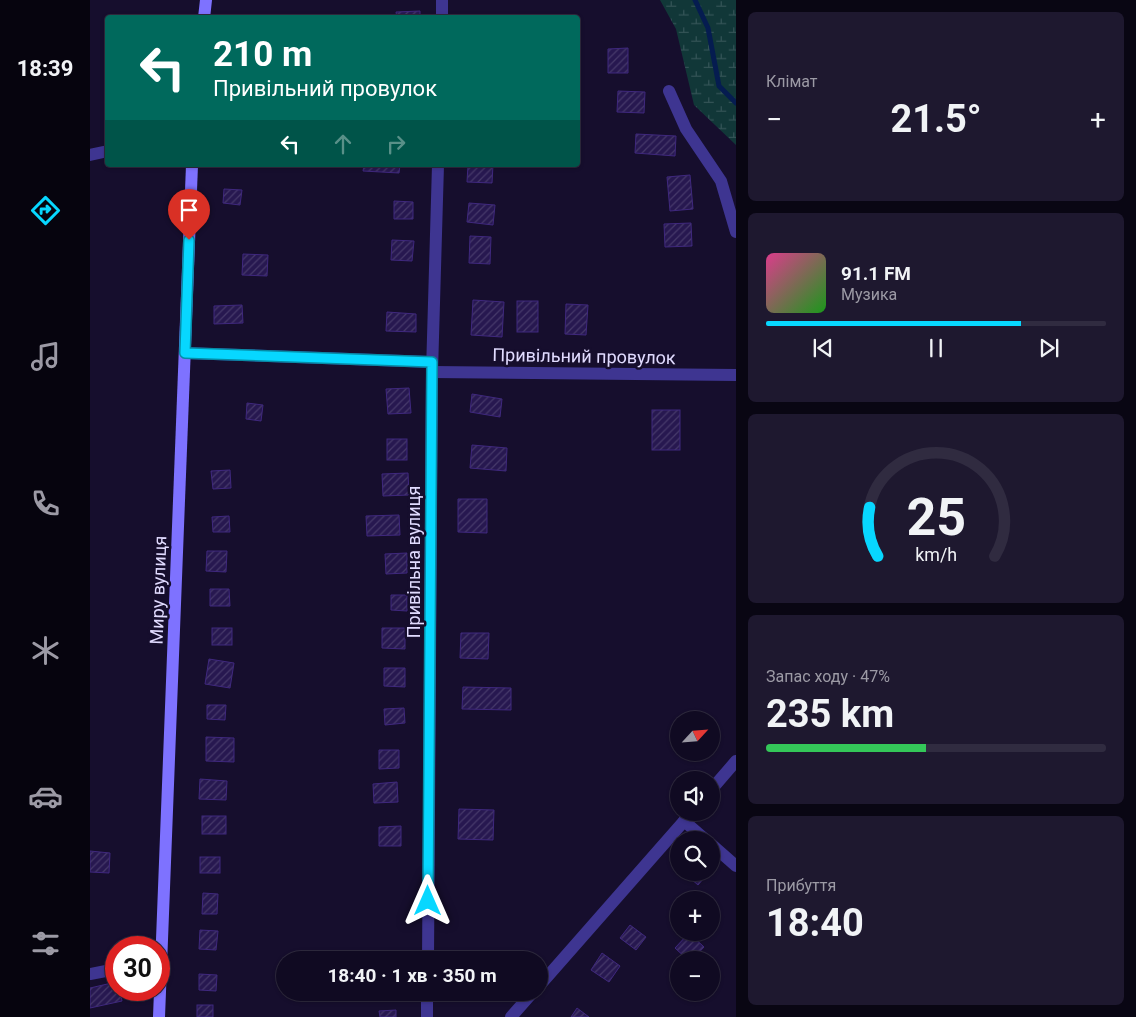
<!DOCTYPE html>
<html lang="uk">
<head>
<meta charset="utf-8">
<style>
  body { margin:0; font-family:Roboto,sans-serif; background:#1e182f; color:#f1f3f6; height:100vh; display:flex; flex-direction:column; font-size:19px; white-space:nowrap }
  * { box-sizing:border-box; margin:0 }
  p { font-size:16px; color:#9c9aa5 }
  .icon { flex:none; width:28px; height:28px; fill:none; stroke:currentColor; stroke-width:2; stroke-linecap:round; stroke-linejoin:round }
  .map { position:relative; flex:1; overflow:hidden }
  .side { display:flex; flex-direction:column; gap:12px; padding:12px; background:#090613; width:400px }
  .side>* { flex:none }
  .top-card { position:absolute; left:15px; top:15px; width:475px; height:152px; border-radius:5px; box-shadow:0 1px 4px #0004,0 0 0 1px #302b40; background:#00695c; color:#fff; overflow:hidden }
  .needle { width:32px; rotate:64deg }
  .fabs { position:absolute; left:580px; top:711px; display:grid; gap:10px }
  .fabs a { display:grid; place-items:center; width:50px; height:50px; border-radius:50%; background:#100a22; box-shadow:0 1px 4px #0004,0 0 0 1px #302b40; font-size:25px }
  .speed { position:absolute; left:15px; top:936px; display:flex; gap:10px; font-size:25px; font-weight:700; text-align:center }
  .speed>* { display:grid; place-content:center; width:65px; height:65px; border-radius:50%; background:#100a22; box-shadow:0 1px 4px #0004,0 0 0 1px #302b40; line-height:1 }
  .speed .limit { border:8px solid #d22; background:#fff; color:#111 }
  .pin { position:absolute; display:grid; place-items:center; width:42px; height:42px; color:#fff; margin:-51px -21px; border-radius:50% 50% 50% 0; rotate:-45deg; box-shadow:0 0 5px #0007 }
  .pin .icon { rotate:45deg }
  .me { position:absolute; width:55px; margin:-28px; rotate:0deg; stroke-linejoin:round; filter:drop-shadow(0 0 4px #0008) }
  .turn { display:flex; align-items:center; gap:18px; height:105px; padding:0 25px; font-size:22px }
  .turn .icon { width:65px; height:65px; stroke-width:2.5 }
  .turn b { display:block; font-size:35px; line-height:42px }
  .lanes { display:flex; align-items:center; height:48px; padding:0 25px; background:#0003; justify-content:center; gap:25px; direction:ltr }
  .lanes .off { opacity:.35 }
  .big { font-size:38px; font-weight:700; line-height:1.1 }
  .side .widget { flex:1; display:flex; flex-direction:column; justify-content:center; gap:8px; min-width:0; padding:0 18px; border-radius:8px; background:#1e182f }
  .side .dial { align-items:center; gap:0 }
  .dial svg { height:130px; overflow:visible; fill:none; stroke:#302b40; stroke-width:7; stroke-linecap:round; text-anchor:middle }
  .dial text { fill:#f1f3f6; stroke:none }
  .song { display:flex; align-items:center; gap:15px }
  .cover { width:60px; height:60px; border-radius:8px; background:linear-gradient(135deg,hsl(330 70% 55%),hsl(120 70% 35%)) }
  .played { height:5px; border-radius:2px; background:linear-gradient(90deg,#07d7ff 75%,#302b40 75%) }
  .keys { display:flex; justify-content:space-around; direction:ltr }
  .heat { display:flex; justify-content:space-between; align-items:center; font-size:28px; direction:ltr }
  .charge { height:8px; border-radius:4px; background:linear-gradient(90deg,#34c759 47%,#302b40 0) }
  .trip { position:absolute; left:186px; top:951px; width:272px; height:50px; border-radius:25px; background:#100a22; box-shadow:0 1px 4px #0004,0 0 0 1px #302b40; font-weight:700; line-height:50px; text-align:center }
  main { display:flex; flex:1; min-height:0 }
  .tabs { display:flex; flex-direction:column; width:90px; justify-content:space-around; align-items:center; background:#06040e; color:#9c9aa5 }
  .tabs .icon { width:35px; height:35px }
  .tabs .active { color:#07d7ff }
  .tabs b { font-size:22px; color:#f1f3f6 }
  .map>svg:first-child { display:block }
</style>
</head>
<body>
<main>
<nav class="tabs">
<b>18:39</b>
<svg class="icon active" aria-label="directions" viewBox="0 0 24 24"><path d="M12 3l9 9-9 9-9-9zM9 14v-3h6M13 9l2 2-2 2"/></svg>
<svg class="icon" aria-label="music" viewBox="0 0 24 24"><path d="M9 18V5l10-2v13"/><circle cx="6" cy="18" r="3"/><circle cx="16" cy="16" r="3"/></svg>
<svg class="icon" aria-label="phone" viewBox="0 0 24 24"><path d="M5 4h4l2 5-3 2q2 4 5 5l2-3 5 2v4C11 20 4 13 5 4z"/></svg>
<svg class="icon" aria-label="climate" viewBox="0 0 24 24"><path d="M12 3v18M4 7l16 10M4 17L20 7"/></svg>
<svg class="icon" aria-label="car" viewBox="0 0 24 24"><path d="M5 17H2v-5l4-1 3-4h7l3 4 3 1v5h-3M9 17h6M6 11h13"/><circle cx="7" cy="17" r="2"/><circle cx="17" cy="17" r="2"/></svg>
<svg class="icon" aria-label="filters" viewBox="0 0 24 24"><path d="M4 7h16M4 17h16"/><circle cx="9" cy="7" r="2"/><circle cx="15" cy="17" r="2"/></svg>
</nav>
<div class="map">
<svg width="646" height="1017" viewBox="0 0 646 1017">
  <defs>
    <pattern id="wetland-marsh" width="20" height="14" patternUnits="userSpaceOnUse" patternTransform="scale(1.25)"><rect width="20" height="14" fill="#113738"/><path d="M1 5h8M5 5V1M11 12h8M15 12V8" fill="none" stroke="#335356"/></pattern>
    <pattern id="building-hatch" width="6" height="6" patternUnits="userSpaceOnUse" patternTransform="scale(1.25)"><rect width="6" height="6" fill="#271850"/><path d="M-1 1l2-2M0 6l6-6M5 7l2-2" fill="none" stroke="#46396a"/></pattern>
  </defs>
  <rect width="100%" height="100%" fill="#160e2d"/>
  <polygon fill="url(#wetland-marsh)" points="570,0 646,0 646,145 604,105 586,29"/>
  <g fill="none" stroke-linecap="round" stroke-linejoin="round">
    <polyline stroke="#051c50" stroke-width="5" points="605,0 618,28 629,86 646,103"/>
  </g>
  <g fill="url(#building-hatch)" stroke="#3f287e">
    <polygon points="330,11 330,18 307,18 306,12"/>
    <polygon points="538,48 538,73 518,73 518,49"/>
    <polygon points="528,91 555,92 554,113 527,112"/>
    <polygon points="546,134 586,136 585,156 545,153"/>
    <polygon points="274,165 310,165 309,173 273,171"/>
    <polygon points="378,165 403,165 402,183 377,182"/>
    <polygon points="600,175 603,209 580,211 577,177"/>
    <polygon points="134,189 152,190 150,205 133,203"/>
    <polygon points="304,201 323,202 323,219 304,219"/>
    <polygon points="379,203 405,205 403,225 377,222"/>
    <polygon points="601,223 602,246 575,247 574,224"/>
    <polygon points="380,236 401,237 400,264 379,263"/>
    <polygon points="302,240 324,241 322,261 301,260"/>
    <polygon points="153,254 178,255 177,276 152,275"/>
    <polygon points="383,300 414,302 412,337 381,335"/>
    <rect x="427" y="301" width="21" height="31"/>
    <polygon points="476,304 498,305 496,335 475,334"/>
    <polygon points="152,305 153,323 124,324 124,306"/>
    <polygon points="297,312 326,314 326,332 296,331"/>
    <polygon points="319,388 321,413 298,414 296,389"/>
    <polygon points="382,394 412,399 410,417 380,412"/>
    <polygon points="157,403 173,405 171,421 156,419"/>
    <rect x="562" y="410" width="28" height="40"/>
    <rect x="297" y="439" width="20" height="21"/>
    <polygon points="382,445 417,448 416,471 380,468"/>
    <polygon points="140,470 141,488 123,489 121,471"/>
    <polygon points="318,473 319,495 293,496 292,474"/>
    <polygon points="368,499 397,499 397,533 368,532"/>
    <polygon points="309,515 310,535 277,536 276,516"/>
    <polygon points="139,516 140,532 123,532 122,517"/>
    <polygon points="117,551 137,551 136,572 116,571"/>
    <polygon points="317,553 317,573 296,574 295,554"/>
    <polygon points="120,589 139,589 140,606 120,606"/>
    <polygon points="301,595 317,595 317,611 301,610"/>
    <rect x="122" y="628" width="20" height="17"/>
    <polygon points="292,628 315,628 315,649 292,648"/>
    <polygon points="371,633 399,633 398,659 370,658"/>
    <polygon points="119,659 144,663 140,688 115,684"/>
    <polygon points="294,668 315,668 315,687 294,686"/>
    <polygon points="373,687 421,688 421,710 372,709"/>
    <polygon points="117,705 136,705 135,720 117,719"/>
    <polygon points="314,708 315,723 295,725 294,709"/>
    <polygon points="116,737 144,738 144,762 116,761"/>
    <polygon points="289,750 309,750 309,768 289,769"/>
    <polygon points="110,779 137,781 136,800 109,799"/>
    <polygon points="307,782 308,802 284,803 283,784"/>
    <polygon points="369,809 404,810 403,840 368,839"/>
    <rect x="112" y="816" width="24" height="18"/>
    <polygon points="311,826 311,846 289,846 289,827"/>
    <polygon points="0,851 20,853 19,873 0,872"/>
    <rect x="110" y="857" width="20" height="16"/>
    <polygon points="593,872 619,872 608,885"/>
    <polygon points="113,893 128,894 127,914 112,914"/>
    <polygon points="540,925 556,937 546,950 530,938"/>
    <polygon points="110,930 128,931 126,950 109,949"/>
    <polygon points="599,933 614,947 602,960 598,960 585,948"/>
    <polygon points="512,953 530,966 519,982 501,970"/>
    <polygon points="109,974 127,975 126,991 109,990"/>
    <polygon points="26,982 26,990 30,990 32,1001 0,1008 0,988"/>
    <rect x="107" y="1005" width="16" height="12"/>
    <polygon points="487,1008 499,1017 481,1017"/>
    <polygon points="306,1010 306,1017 290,1017 289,1011"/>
  </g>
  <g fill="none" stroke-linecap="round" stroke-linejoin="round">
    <g stroke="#3e3591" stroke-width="12">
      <polyline points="352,18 352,0"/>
      <polyline points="579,91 596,129 631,181 646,232"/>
      <polyline points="0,155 18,151"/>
      <polyline points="95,353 342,362"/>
      <polyline points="342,372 646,375"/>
      <polyline points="621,790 646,761"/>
      <polyline points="594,821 616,840"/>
      <polyline points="621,844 646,866"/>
      <polyline points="338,960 342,372 348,165"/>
      <polyline points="0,974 26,969"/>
      <polyline points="450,985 602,812"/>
      <polyline points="337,1017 337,992"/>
      <polyline points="421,1017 443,992"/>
    </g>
    <g stroke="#7e72ff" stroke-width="12">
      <polyline points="114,18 116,0"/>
      <polyline points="69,1017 102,165"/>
    </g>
  </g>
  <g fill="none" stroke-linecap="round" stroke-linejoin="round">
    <defs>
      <polyline id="route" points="99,240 95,353 342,362 338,901"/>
    </defs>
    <use href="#route" stroke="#058ca6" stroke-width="12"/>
    <use href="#route" stroke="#07d7ff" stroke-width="9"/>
  </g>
  <g text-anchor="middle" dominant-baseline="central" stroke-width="5" stroke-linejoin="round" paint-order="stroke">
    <g font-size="18" fill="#e1dbff" stroke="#160e2d">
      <text transform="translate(494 356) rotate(1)">Привільний провулок</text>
      <text transform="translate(323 562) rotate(-90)">Привільна вулиця</text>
      <text transform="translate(68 590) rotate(-88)">Миру вулиця</text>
    </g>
  </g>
</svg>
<div class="fabs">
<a><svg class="needle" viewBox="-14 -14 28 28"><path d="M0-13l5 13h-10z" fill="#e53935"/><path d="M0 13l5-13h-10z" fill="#9c9aa5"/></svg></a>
<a><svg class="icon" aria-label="sound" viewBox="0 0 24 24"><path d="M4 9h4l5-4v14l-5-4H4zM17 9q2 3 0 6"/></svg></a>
<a><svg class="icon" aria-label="search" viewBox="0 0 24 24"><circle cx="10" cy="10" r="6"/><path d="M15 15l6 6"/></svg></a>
<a>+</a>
<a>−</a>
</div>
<div class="speed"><div class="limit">30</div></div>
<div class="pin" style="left:99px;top:240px;background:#d93025"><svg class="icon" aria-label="arrive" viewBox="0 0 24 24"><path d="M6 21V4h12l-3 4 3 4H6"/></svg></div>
<svg class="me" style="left:338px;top:901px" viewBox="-20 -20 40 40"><path d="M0-17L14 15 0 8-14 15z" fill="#07d7ff" stroke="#fff" stroke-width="4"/></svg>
<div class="trip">18:40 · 1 хв · 350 m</div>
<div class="top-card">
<div class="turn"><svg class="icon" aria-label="left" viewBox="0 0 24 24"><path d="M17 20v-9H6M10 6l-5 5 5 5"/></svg><div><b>210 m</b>Привільний провулок</div></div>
<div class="lanes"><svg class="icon" aria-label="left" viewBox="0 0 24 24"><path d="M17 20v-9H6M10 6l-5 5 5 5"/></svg><svg class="icon off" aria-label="ahead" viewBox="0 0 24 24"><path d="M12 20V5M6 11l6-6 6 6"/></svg><svg class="icon off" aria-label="right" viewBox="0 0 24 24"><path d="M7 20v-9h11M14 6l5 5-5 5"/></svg></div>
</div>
</div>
<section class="side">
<div class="widget"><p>Клімат</p>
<div class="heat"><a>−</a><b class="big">21.5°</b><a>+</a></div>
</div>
<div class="widget">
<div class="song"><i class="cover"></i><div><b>91.1 FM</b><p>Музика</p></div></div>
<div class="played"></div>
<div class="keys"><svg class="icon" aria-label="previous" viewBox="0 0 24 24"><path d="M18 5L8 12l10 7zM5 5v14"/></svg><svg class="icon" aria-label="pause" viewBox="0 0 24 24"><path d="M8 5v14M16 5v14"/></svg><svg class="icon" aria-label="next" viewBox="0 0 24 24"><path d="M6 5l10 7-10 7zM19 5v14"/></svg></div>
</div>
<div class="widget dial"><svg viewBox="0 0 100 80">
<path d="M14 69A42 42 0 1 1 86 69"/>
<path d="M14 69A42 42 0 0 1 9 39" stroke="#07d7ff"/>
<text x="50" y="56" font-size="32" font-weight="700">25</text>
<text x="50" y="72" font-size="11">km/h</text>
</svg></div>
<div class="widget"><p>Запас ходу · 47%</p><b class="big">235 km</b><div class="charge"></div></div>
<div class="widget"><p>Прибуття</p><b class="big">18:40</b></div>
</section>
</main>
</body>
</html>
